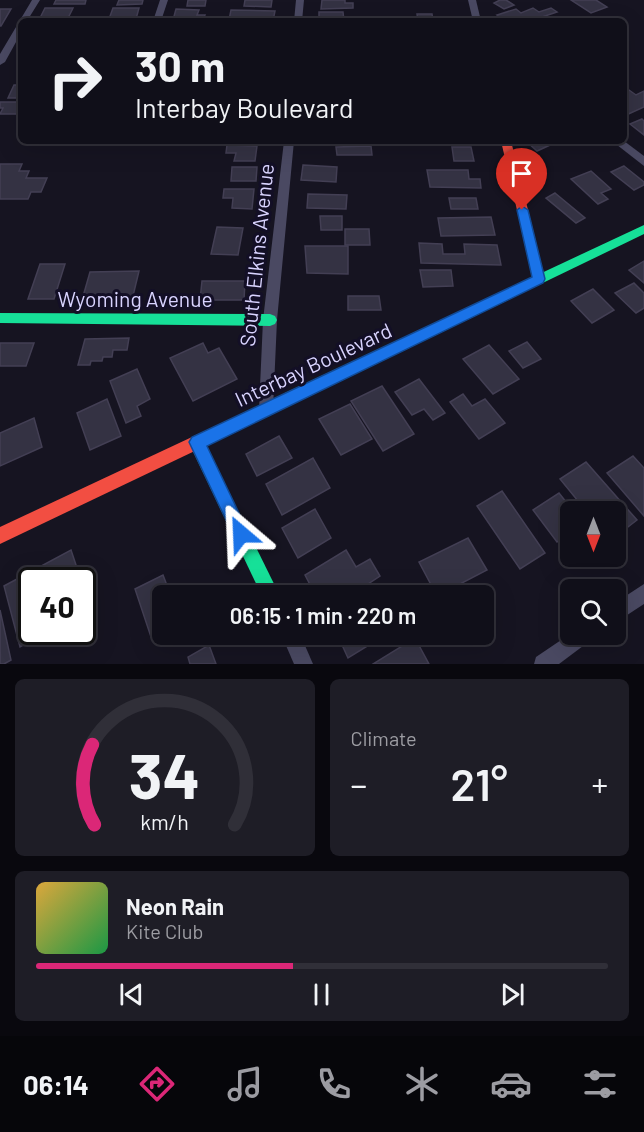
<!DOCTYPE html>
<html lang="en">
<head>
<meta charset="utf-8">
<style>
  body { margin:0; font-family:Barlow,sans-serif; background:#1e1d26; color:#f1f3f6; height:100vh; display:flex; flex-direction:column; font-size:22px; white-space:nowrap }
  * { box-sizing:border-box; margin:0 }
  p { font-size:20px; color:#9c9ca2 }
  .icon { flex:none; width:33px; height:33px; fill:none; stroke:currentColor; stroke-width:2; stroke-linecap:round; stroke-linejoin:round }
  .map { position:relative; height:664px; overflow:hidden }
  .details { display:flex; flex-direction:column; gap:15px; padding:15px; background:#09080e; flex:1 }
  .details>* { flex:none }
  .banner { position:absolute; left:18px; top:18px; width:609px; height:126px; border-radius:9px; box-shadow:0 6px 24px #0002,0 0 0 2px #302f38; background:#100f19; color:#f1f3f6; overflow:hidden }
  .needle { width:39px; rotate:180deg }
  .fabs { position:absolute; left:560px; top:501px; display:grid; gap:12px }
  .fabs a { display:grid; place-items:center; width:66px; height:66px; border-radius:9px; background:#100f19; box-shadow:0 6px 24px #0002,0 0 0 2px #302f38; font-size:30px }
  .speed { position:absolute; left:18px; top:567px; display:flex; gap:12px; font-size:30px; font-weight:700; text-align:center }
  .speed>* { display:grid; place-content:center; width:78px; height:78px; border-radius:50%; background:#100f19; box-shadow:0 6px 24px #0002,0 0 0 2px #302f38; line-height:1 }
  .speed .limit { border:3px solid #111; border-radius:9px; background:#fff; color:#111 }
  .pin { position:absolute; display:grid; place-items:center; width:51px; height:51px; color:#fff; margin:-62px -26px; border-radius:50% 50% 50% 0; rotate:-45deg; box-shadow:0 0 6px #0007 }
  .pin .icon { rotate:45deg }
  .me { position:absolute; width:66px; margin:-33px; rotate:334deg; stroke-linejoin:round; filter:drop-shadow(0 0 4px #0008) }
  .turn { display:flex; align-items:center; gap:21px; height:126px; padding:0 18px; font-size:27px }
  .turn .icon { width:78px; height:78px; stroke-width:2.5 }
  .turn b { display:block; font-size:42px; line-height:51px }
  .big { font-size:45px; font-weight:600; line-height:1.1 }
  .details .widget { flex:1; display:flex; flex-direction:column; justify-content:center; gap:9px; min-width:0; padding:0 21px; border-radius:9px; background:#1e1d26 }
  .details .dial { align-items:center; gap:0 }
  .dial svg { height:156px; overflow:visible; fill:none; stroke:#302f38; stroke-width:7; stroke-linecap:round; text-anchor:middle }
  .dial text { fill:#f1f3f6; stroke:none }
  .song { display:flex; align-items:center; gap:18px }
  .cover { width:72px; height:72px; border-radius:9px; background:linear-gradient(135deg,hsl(40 70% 55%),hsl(140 70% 35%)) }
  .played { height:6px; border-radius:3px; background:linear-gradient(90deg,#db2777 45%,#302f38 45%) }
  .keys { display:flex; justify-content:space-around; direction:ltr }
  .heat { display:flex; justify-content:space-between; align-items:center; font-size:33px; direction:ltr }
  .details .tiles { flex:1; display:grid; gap:15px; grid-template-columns:1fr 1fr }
  .widget:last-child { grid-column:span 2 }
  .trip { position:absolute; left:152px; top:585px; width:342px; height:60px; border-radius:9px; background:#100f19; box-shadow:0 6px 24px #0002,0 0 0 2px #302f38; font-weight:600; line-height:60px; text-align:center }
  .menu { display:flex; height:96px; justify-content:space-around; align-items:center; background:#06060a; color:#9c9ca2 }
  .menu .icon { width:42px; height:42px }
  .menu .active { color:#db2777 }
  .menu b { font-size:27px; color:#f1f3f6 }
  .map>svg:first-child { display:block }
</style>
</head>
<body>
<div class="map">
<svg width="644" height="664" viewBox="0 0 644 664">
  <rect width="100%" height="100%" fill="#161421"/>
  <g fill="#343243" stroke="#433f54" stroke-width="1.5">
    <polygon points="56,0 86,0 85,4 54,4"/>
    <polygon points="119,0 143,0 142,4 117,5"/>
    <polygon points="188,0 206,0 205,6 187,6"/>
    <polygon points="245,0 272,0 271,7 244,6"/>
    <polygon points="322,0 345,0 345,3 353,3 353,8 321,9"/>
    <polygon points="500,0 506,0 514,5 504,9 494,3"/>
    <polygon points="571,0 596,0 607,7 591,13"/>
    <polygon points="45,8 73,8 68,18 40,18"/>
    <polygon points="113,8 139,8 136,19 109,19"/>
    <polygon points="533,8 539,12 551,8 557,12 539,18 543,21 505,21 497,15 516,9 521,13"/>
    <polygon points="0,9 11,9 1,26 0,26"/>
    <polygon points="176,9 199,10 197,15 205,15 203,21 173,20"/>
    <polygon points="231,10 275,11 273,21 229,20"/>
    <polygon points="319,12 343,12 344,21 319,21"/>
    <polygon points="417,14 432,14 433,21 418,21"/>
    <polygon points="14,85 21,85 21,98 8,98"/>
    <polygon points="629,90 636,95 644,91 644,107 624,116 624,92"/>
    <polygon points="0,102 21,102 21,114 0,114 3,108 0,108"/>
    <polygon points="642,119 644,121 644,135 630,124"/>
    <polygon points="526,141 559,141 537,151"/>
    <polygon points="227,145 257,146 255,161 234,161 236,153 226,153"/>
    <polygon points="371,146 372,155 337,155 336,147"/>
    <polygon points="452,147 471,147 474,161 454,161"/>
    <polygon points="0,164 22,164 19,171 29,171 26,178 47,178 41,192 31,192 28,199 0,199"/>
    <polygon points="303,165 337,167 336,182 301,180"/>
    <polygon points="624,166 644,182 644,185 634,190 611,172"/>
    <polygon points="232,167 257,167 256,181 231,181"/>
    <polygon points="427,170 468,170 469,179 480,179 481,188 430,187"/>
    <polygon points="591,171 611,189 601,193 608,199 598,204 571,179"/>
    <polygon points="224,189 254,189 252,209 232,208 233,198 223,198"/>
    <polygon points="555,193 585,218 576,223 546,198"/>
    <polygon points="308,194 347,195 346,209 307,208"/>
    <polygon points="449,198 476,198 478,209 451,209"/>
    <polygon points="320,216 342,216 342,230 321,230"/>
    <polygon points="491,217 495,235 441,236 438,218"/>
    <polygon points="217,227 243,228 238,255 211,254"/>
    <polygon points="345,229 369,229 370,245 345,245"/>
    <polygon points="419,243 442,244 443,254 465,254 464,244 497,245 501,265 421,263"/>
    <polygon points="305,246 348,246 348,274 307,273"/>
    <polygon points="644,261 644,283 629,270"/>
    <polygon points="40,264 65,264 54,299 28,299"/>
    <polygon points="420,270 451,270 453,286 423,287"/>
    <polygon points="139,271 132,300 82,300 90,272"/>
    <polygon points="202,281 245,281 244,300 200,300"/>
    <polygon points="634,283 644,293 644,308 636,313 615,293"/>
    <polygon points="593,289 614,310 592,323 571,301"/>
    <polygon points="348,296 379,296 381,310 348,310"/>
    <polygon points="129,338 127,350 113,350 112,357 103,357 102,361 91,361 90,365 78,365 85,339"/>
    <polygon points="527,342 541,359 523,368 509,351"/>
    <polygon points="0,343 34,343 26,366 0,366"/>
    <polygon points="203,343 208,353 219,348 237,379 193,401 170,358"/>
    <polygon points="489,345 519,379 493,394 463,359"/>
    <polygon points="137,369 150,399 137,406 141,416 126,423 110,381"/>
    <polygon points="419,379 445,413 433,420 424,409 412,415 395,392"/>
    <polygon points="382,386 414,434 383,451 351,401"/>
    <polygon points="463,394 472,406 485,399 505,423 479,439 450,402"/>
    <polygon points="107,399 121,436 90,450 77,413"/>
    <polygon points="350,404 372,439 341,455 319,419"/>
    <polygon points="34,418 42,447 0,466 0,433"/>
    <polygon points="279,436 292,458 257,476 246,454"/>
    <polygon points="633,456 644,468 644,516 607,473"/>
    <polygon points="313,458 330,488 282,515 266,484"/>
    <polygon points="586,462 637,520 624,530 615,520 615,512 587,512 560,479"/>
    <polygon points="502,491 545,553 520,569 477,506"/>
    <polygon points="559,493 574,512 570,512 570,533 557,542 533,510"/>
    <polygon points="315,509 331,538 298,558 282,528"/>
    <polygon points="468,538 487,570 437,596 419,562"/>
    <polygon points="71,550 81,580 32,580 32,632 47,632 20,647 4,586"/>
    <polygon points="346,550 356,567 370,559 380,576 350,596 316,596 305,575"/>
    <polygon points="163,575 171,596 162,596 162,631 151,637 135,589"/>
    <polygon points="82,586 90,607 82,611"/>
    <polygon points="0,610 11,660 4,664 0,664"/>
    <polygon points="337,634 387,634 348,658"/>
    <polygon points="415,638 429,664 373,664"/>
    <polygon points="209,645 216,664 190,664 188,657"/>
  </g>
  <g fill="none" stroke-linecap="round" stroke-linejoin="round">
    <g fill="#4a4962" fill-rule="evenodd">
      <polygon points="32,0 40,0 27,21 21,21 21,33 5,62 0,65 0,54"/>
      <polygon points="160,0 168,0 161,21 153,21"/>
      <polygon points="296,0 304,0 302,21 294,21"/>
      <polygon points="468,0 476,0 481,21 473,21"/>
      <polygon points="284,141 294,141 277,320 273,409 271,414 266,416 261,414 259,409 263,320"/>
      <polygon points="612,141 624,141 644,156 644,166"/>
      <polygon points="644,584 644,604 615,623 615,603"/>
      <polygon points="281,634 300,634 313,664 294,664"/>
      <polygon points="570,634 594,634 591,640 559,664 534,664 536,657"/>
    </g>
    <g fill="#16e098" fill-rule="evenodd">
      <polygon points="644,225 644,234 295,403 290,405 285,403 283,398 285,393"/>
      <polygon points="0,313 270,314 275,316 277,320 275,324 270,326 0,323"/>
      <polygon points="197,436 202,438 280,596 262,596 189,443 192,438"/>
    </g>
    <g fill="#f24e42" fill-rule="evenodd">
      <polygon points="501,141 511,141 545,279 539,284 533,279"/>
      <polygon points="290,391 295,393 297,398 295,403 0,544 0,527"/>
    </g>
  </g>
  <polygon fill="#1a73e8" stroke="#114b97" stroke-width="1.5" points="522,206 528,210 545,279 543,283 207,446 249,534 247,539 241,542 235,539 189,442 192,437 532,277 517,210"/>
  <g text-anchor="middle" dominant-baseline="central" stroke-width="6" stroke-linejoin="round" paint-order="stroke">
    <g font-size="21" fill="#d9d4ff" stroke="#130f26">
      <text transform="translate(256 255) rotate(-84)">South Elkins Avenue</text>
      <text x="135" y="298">Wyoming Avenue</text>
      <text transform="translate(313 364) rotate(-25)">Interbay Boulevard</text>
    </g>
  </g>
</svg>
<div class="fabs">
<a><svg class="needle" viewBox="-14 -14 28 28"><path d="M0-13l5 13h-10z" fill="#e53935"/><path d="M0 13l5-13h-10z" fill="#9c9ca2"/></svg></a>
<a><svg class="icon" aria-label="search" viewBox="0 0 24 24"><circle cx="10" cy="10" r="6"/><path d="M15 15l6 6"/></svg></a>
</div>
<div class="speed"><div class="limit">40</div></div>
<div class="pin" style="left:522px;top:210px;background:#d93025"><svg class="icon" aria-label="arrive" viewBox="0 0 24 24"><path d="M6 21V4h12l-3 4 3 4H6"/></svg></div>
<svg class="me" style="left:241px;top:534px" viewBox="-20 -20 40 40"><path d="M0-17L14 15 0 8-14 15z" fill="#1a73e8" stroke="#fff" stroke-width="4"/></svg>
<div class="trip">06:15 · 1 min · 220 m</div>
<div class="banner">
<div class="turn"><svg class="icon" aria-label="right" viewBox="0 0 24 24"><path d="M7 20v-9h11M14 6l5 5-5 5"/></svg><div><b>30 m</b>Interbay Boulevard</div></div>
</div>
</div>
<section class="details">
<div class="tiles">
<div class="widget dial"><svg viewBox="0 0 100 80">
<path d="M14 69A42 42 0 1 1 86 69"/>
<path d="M14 69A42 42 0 0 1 13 28" stroke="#db2777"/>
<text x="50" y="56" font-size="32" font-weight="700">34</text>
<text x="50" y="72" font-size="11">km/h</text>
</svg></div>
<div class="widget"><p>Climate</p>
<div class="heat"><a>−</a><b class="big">21°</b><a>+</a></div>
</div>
<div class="widget">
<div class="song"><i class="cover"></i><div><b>Neon Rain</b><p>Kite Club</p></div></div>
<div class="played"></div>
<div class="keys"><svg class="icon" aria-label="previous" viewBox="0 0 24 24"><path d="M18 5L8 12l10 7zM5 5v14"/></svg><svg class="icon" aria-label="pause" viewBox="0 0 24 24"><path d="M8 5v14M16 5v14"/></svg><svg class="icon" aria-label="next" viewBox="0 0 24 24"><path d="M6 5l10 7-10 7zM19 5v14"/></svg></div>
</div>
</div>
</section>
<nav class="menu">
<b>06:14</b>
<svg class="icon active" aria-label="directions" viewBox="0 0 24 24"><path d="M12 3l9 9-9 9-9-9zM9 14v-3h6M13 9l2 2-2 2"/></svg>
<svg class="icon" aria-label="music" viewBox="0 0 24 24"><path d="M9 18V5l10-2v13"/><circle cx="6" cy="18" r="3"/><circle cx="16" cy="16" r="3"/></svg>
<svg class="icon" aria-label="phone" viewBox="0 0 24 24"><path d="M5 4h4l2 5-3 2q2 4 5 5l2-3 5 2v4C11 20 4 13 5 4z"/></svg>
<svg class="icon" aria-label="climate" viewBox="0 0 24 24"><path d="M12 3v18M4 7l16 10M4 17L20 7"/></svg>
<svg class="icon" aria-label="car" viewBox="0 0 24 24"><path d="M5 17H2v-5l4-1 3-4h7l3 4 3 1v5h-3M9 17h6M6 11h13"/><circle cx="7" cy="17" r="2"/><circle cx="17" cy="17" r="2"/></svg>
<svg class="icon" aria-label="filters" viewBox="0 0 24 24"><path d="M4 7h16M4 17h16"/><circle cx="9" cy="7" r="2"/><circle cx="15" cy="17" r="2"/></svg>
</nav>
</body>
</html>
